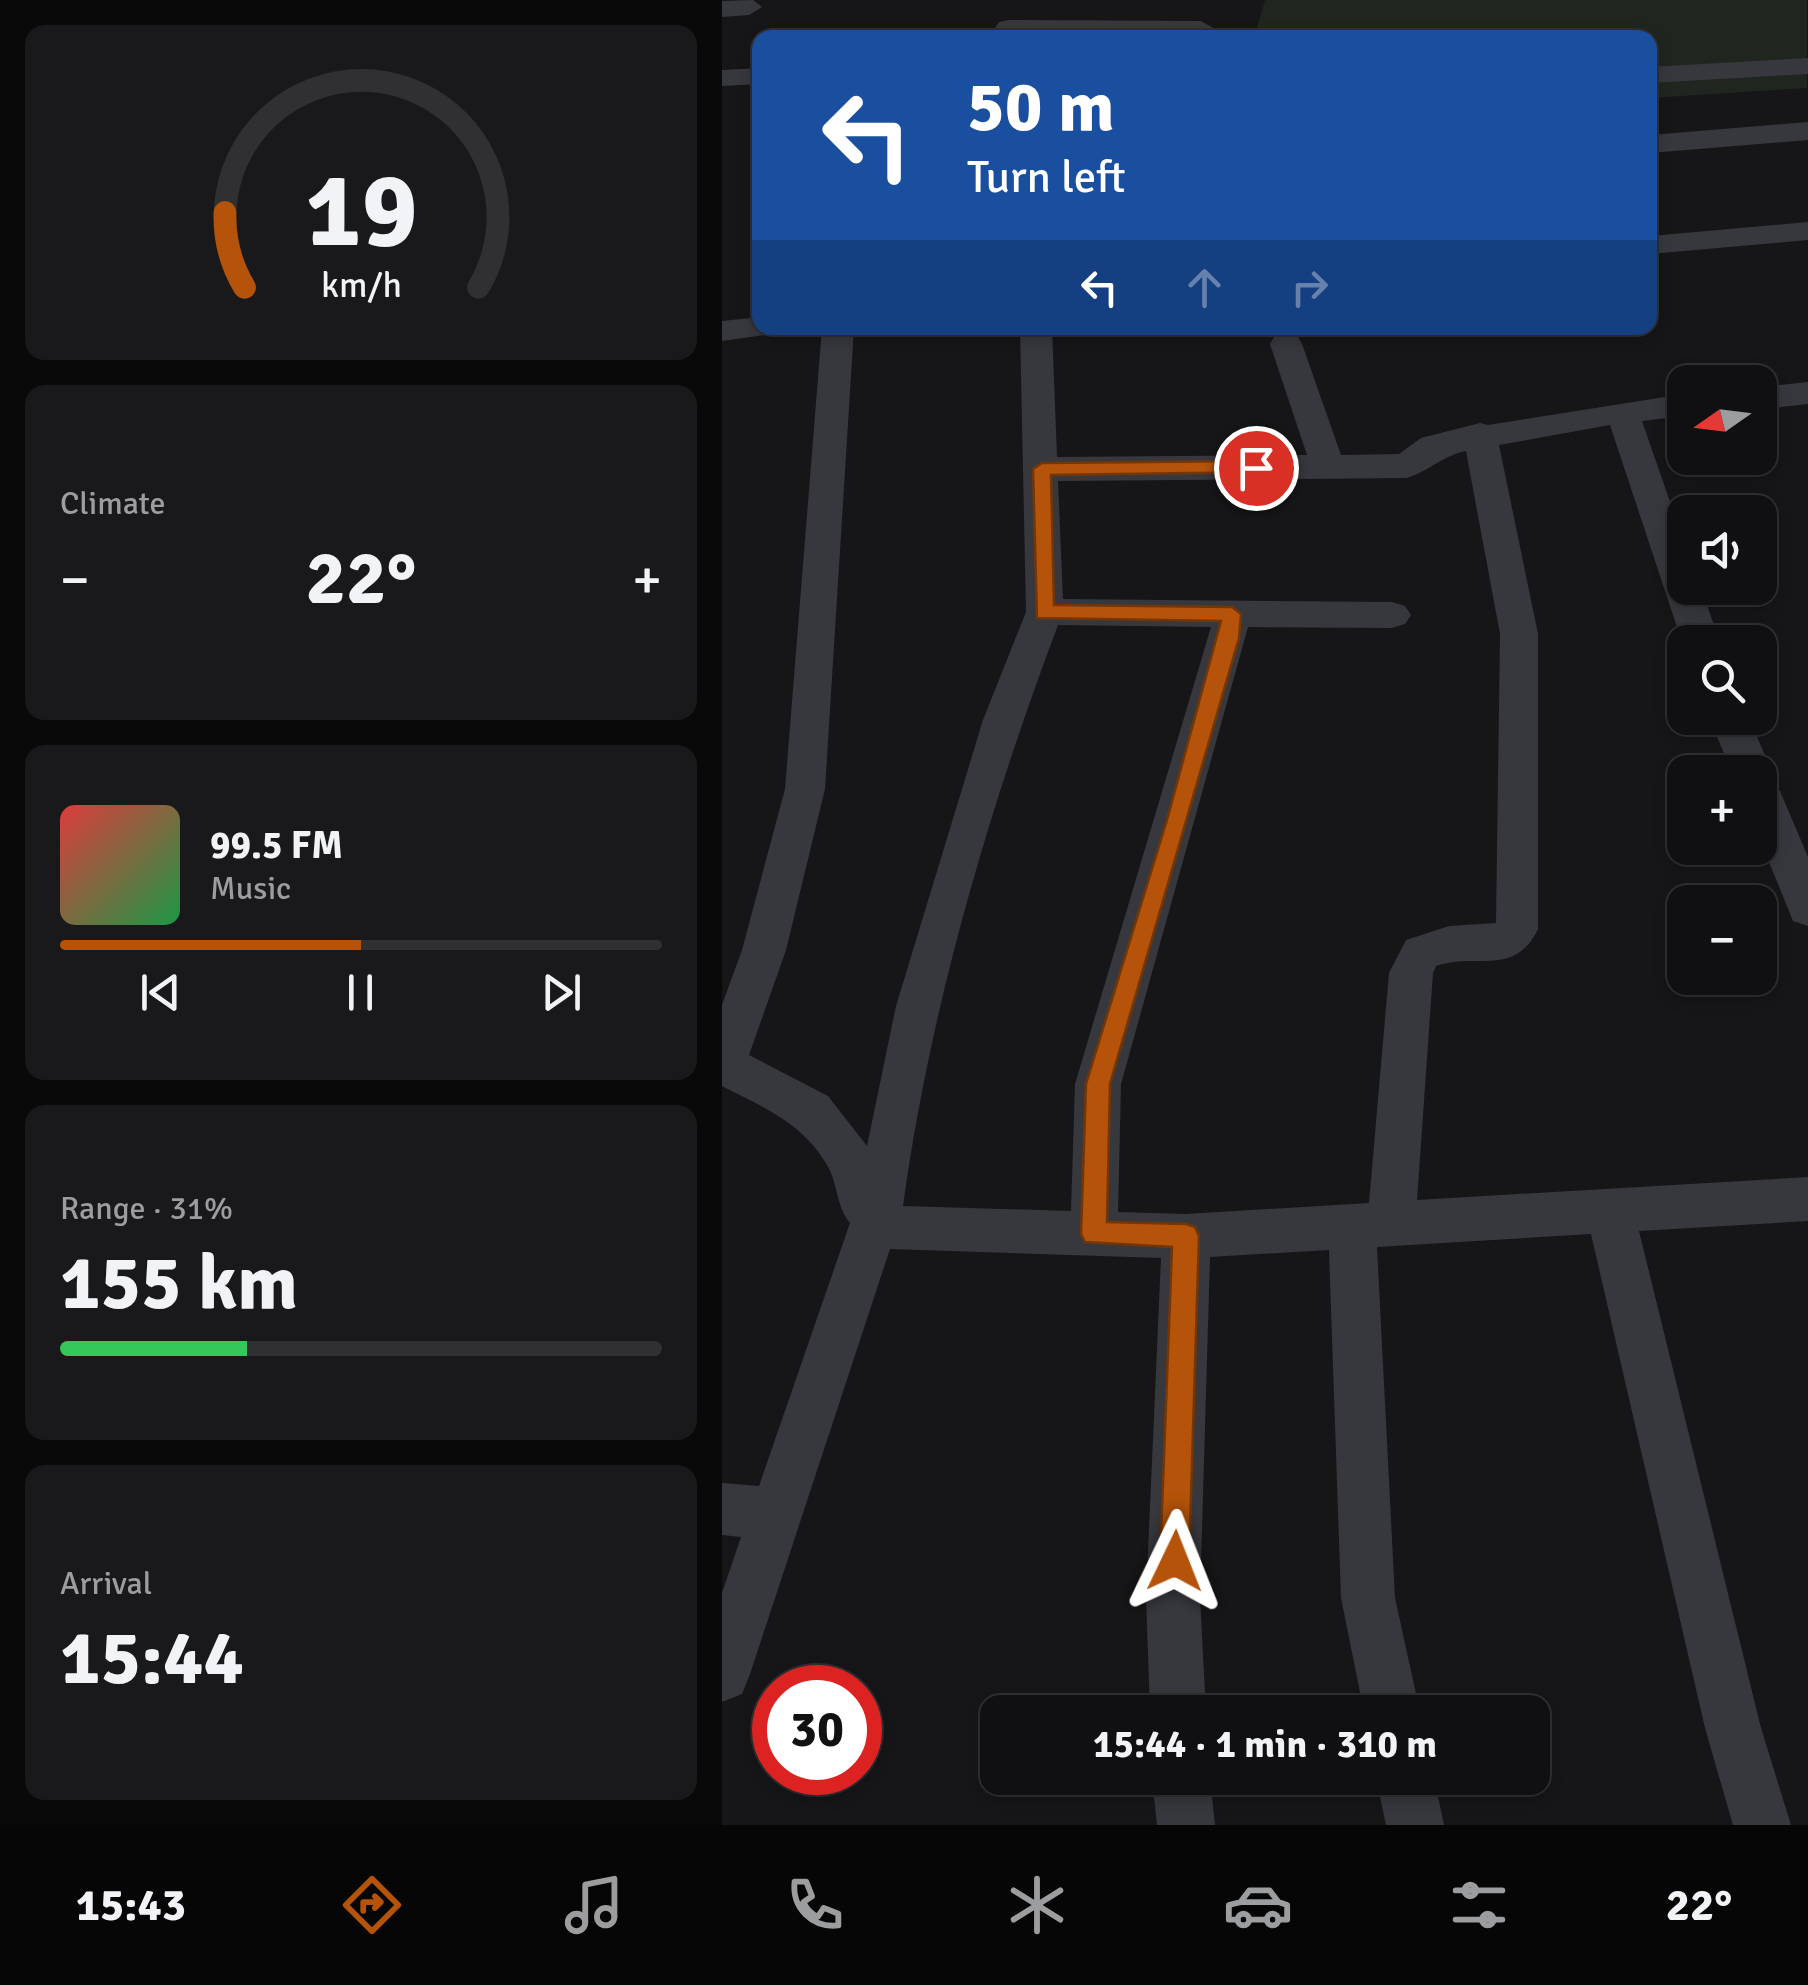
<!DOCTYPE html>
<html lang="en">
<head>
<meta charset="utf-8">
<style>
  body { margin:0; font-family:Signika,sans-serif; background:#19191b; color:#f1f3f6; height:100vh; display:flex; flex-direction:column; font-size:38px; white-space:nowrap }
  * { box-sizing:border-box; margin:0 }
  p { font-size:32px; color:#9c9d9f }
  .icon { flex:none; width:55px; height:55px; fill:none; stroke:currentColor; stroke-width:2; stroke-linecap:round; stroke-linejoin:round }
  .map { position:relative; flex:1; overflow:hidden }
  .side { display:flex; flex-direction:column; gap:25px; padding:25px; background:#09090a; width:722px }
  .side>* { flex:none }
  .hud { position:absolute; left:30px; top:30px; width:905px; height:305px; border-radius:20px; box-shadow:0 5px 15px #0003,0 0 0 2px #303032; background:#1a4fa0; color:#fff; overflow:hidden }
  .needle { width:65px; rotate:256deg }
  .buttons { position:absolute; left:945px; top:365px; display:grid; gap:20px }
  .buttons a { display:grid; place-items:center; width:110px; height:110px; border-radius:20px; background:#101012; box-shadow:0 5px 15px #0003,0 0 0 2px #303032; font-size:50px }
  .speed { position:absolute; left:30px; top:1665px; display:flex; gap:20px; font-size:50px; font-weight:700; text-align:center }
  .speed>* { display:grid; place-content:center; width:130px; height:130px; border-radius:50%; background:#101012; box-shadow:0 5px 15px #0003,0 0 0 2px #303032; line-height:1 }
  .speed .limit { border:15px solid #d22; background:#fff; color:#111 }
  .pin { position:absolute; display:grid; place-items:center; width:85px; height:85px; color:#fff; margin:-42px; border:5px solid #fff; border-radius:50%; box-shadow:0 2px 10px #0007 }
  .me { position:absolute; width:110px; margin:-55px; rotate:2deg; stroke-linejoin:round; filter:drop-shadow(0 0 8px #0008) }
  .turn { display:flex; align-items:center; gap:35px; height:210px; padding:0 50px; font-size:45px }
  .turn .icon { width:130px; height:130px; stroke-width:2.5 }
  .turn b { display:block; font-size:70px; line-height:85px }
  .lanes { display:flex; align-items:center; height:95px; padding:0 50px; background:#0003; justify-content:center; gap:50px; direction:ltr }
  .lanes .off { opacity:.35 }
  .big { font-size:75px; font-weight:700; line-height:1.1 }
  .side .tile { flex:1; display:flex; flex-direction:column; justify-content:center; gap:15px; min-width:0; padding:0 35px; border-radius:20px; background:#19191b }
  .side .dial { align-items:center; gap:0 }
  .dial svg { height:260px; overflow:visible; fill:none; stroke:#303032; stroke-width:7; stroke-linecap:round; text-anchor:middle }
  .dial text { fill:#f1f3f6; stroke:none }
  .song { display:flex; align-items:center; gap:30px }
  .cover { width:120px; height:120px; border-radius:15px; background:linear-gradient(135deg,hsl(0 70% 55%),hsl(140 70% 35%)) }
  .played { height:10px; border-radius:5px; background:linear-gradient(90deg,#b45309 50%,#303032 50%) }
  .keys { display:flex; justify-content:space-around; direction:ltr }
  .heat { display:flex; justify-content:space-between; align-items:center; font-size:55px; direction:ltr }
  .charge { height:15px; border-radius:8px; background:linear-gradient(90deg,#34c759 31%,#303032 0) }
  .trip { position:absolute; left:258px; top:1695px; width:570px; height:100px; border-radius:20px; background:#101012; box-shadow:0 5px 15px #0003,0 0 0 2px #303032; font-weight:700; line-height:100px; text-align:center }
  .tab-bar { display:flex; height:160px; justify-content:space-around; align-items:center; background:#060607; color:#9c9d9f }
  .tab-bar .icon { width:70px; height:70px }
  .tab-bar .current { color:#b45309 }
  .tab-bar b { font-size:45px; color:#f1f3f6 }
  main { display:flex; flex:1; min-height:0 }
  .map>svg:first-child { display:block }
</style>
</head>
<body>
<main>
<section class="side">
<div class="tile dial"><svg viewBox="0 0 100 80">
<path d="M14 69A42 42 0 1 1 86 69"/>
<path d="M14 69A42 42 0 0 1 8 46" stroke="#b45309"/>
<text x="50" y="56" font-size="32" font-weight="700">19</text>
<text x="50" y="72" font-size="11">km/h</text>
</svg></div>
<div class="tile"><p>Climate</p>
<div class="heat"><a>−</a><b class="big">22°</b><a>+</a></div>
</div>
<div class="tile">
<div class="song"><i class="cover"></i><div><b>99.5 FM</b><p>Music</p></div></div>
<div class="played"></div>
<div class="keys"><svg class="icon" aria-label="previous" viewBox="0 0 24 24"><path d="M18 5L8 12l10 7zM5 5v14"/></svg><svg class="icon" aria-label="pause" viewBox="0 0 24 24"><path d="M8 5v14M16 5v14"/></svg><svg class="icon" aria-label="next" viewBox="0 0 24 24"><path d="M6 5l10 7-10 7zM19 5v14"/></svg></div>
</div>
<div class="tile"><p>Range · 31%</p><b class="big">155 km</b><div class="charge"></div></div>
<div class="tile"><p>Arrival</p><b class="big">15:44</b></div>
</section>
<div class="map">
<svg width="1086" height="1825" viewBox="0 0 1086 1825">
  <rect width="100%" height="100%" fill="#161618"/>
  <polygon fill="#1e261f" points="543,0 1085,0 1085,88 928,98 928,38 532,38"/>
  <g fill="none" stroke-linecap="round" stroke-linejoin="round">
    <g fill="#37383d" fill-rule="evenodd">
      <polygon points="0,1 31,0 40,7 27,15 0,17"/>
      <polygon points="287,20 479,21 493,29 479,37 277,34 273,28 277,22"/>
      <polygon points="1086,58 1086,74 928,83 928,67"/>
      <polygon points="38,68 38,84 0,86 0,70"/>
      <polygon points="1086,122 1086,140 928,153 928,135"/>
      <polygon points="1086,222 1086,240 928,254 928,236"/>
      <polygon points="38,317 38,328 54,328 49,334 0,341 0,321"/>
      <path d="M 100,328 L 132,328 L 103,789 L 64,950 L 27,1055 L 106,1096 L 145,1146 L 174,1006 L 261,720 L 304,612 L 298,328 L 330,328 L 335,457 L 585,455 L 548,344 L 552,337 L 576,337 L 580,344 L 619,455 L 677,454 L 699,438 L 758,423 L 766,425 L 962,394 L 962,416 L 920,421 L 962,542 L 962,588 L 979,588 L 998,642 L 962,642 L 962,646 L 960,642 L 888,425 L 777,445 L 816,634 L 816,929 C 792,978 756,952 714,966 L 711,973 L 695,1200 L 1086,1177 L 1086,1221 L 917,1231 L 1039,1728 L 1069,1825 L 1011,1825 L 983,1728 L 869,1234 L 655,1247 L 673,1598 L 698,1712 L 642,1712 L 619,1598 L 607,1250 L 488,1257 L 478,1597 L 484,1712 L 428,1712 L 424,1597 L 439,1258 L 168,1249 L 28,1674 L 20,1694 L 0,1702 L 0,1593 L 19,1537 L 0,1535 L 0,1483 L 37,1486 L 128,1223 C 114,1206 116,1183 105,1165 C 81,1123 41,1107 0,1086 L 0,1005 L 20,950 L 63,789 ZM 744,451 L 778,634 L 774,923 L 727,926 L 684,940 L 667,973 L 647,1203 L 464,1214 L 396,1212 L 399,1084 L 526,627 L 670,628 L 683,624 L 689,615 L 683,606 L 670,602 L 341,599 L 336,481 L 685,478 C 707,471 720,456 744,451 ZM 336,625 L 489,627 L 353,1084 L 349,1211 L 181,1206 C 208,1009 266,811 336,625 Z"/>
      <polygon points="1086,382 1086,404 1038,409 1038,387"/>
      <polygon points="987,718 1027,718 1050,772 1047,778 1058,791 1086,857 1086,926 1071,921 1038,840 1038,772 1010,772"/>
      <polygon points="430,1778 488,1778 493,1825 435,1825"/>
      <polygon points="654,1778 712,1778 722,1825 664,1825"/>
    </g>
  </g>
  <polygon fill="#b45309" stroke="#753606" stroke-width="2.5" points="534,461 541,463 541,472 329,475 332,605 510,607 519,614 517,638 388,1084 385,1222 464,1224 473,1227 477,1236 467,1561 463,1571 453,1576 443,1571 438,1561 450,1247 363,1242 359,1234 364,1084 445,820 499,621 315,618 311,469 320,463"/>
</svg>
<div class="buttons">
<a><svg class="needle" viewBox="-14 -14 28 28"><path d="M0-13l5 13h-10z" fill="#e53935"/><path d="M0 13l5-13h-10z" fill="#9c9d9f"/></svg></a>
<a><svg class="icon" aria-label="sound" viewBox="0 0 24 24"><path d="M4 9h4l5-4v14l-5-4H4zM17 9q2 3 0 6"/></svg></a>
<a><svg class="icon" aria-label="search" viewBox="0 0 24 24"><circle cx="10" cy="10" r="6"/><path d="M15 15l6 6"/></svg></a>
<a>+</a>
<a>−</a>
</div>
<div class="speed"><div class="limit">30</div></div>
<div class="pin" style="left:534px;top:468px;background:#d93025"><svg class="icon" aria-label="arrive" viewBox="0 0 24 24"><path d="M6 21V4h12l-3 4 3 4H6"/></svg></div>
<svg class="me" style="left:453px;top:1561px" viewBox="-20 -20 40 40"><path d="M0-17L14 15 0 8-14 15z" fill="#b45309" stroke="#fff" stroke-width="4"/></svg>
<div class="trip">15:44 · 1 min · 310 m</div>
<div class="hud">
<div class="turn"><svg class="icon" aria-label="left" viewBox="0 0 24 24"><path d="M17 20v-9H6M10 6l-5 5 5 5"/></svg><div><b>50 m</b>Turn left</div></div>
<div class="lanes"><svg class="icon" aria-label="left" viewBox="0 0 24 24"><path d="M17 20v-9H6M10 6l-5 5 5 5"/></svg><svg class="icon off" aria-label="ahead" viewBox="0 0 24 24"><path d="M12 20V5M6 11l6-6 6 6"/></svg><svg class="icon off" aria-label="right" viewBox="0 0 24 24"><path d="M7 20v-9h11M14 6l5 5-5 5"/></svg></div>
</div>
</div>
</main>
<nav class="tab-bar">
<b>15:43</b>
<svg class="icon current" aria-label="directions" viewBox="0 0 24 24"><path d="M12 3l9 9-9 9-9-9zM9 14v-3h6M13 9l2 2-2 2"/></svg>
<svg class="icon" aria-label="music" viewBox="0 0 24 24"><path d="M9 18V5l10-2v13"/><circle cx="6" cy="18" r="3"/><circle cx="16" cy="16" r="3"/></svg>
<svg class="icon" aria-label="phone" viewBox="0 0 24 24"><path d="M5 4h4l2 5-3 2q2 4 5 5l2-3 5 2v4C11 20 4 13 5 4z"/></svg>
<svg class="icon" aria-label="climate" viewBox="0 0 24 24"><path d="M12 3v18M4 7l16 10M4 17L20 7"/></svg>
<svg class="icon" aria-label="car" viewBox="0 0 24 24"><path d="M5 17H2v-5l4-1 3-4h7l3 4 3 1v5h-3M9 17h6M6 11h13"/><circle cx="7" cy="17" r="2"/><circle cx="17" cy="17" r="2"/></svg>
<svg class="icon" aria-label="filters" viewBox="0 0 24 24"><path d="M4 7h16M4 17h16"/><circle cx="9" cy="7" r="2"/><circle cx="15" cy="17" r="2"/></svg>
<b>22°</b>
</nav>
</body>
</html>
